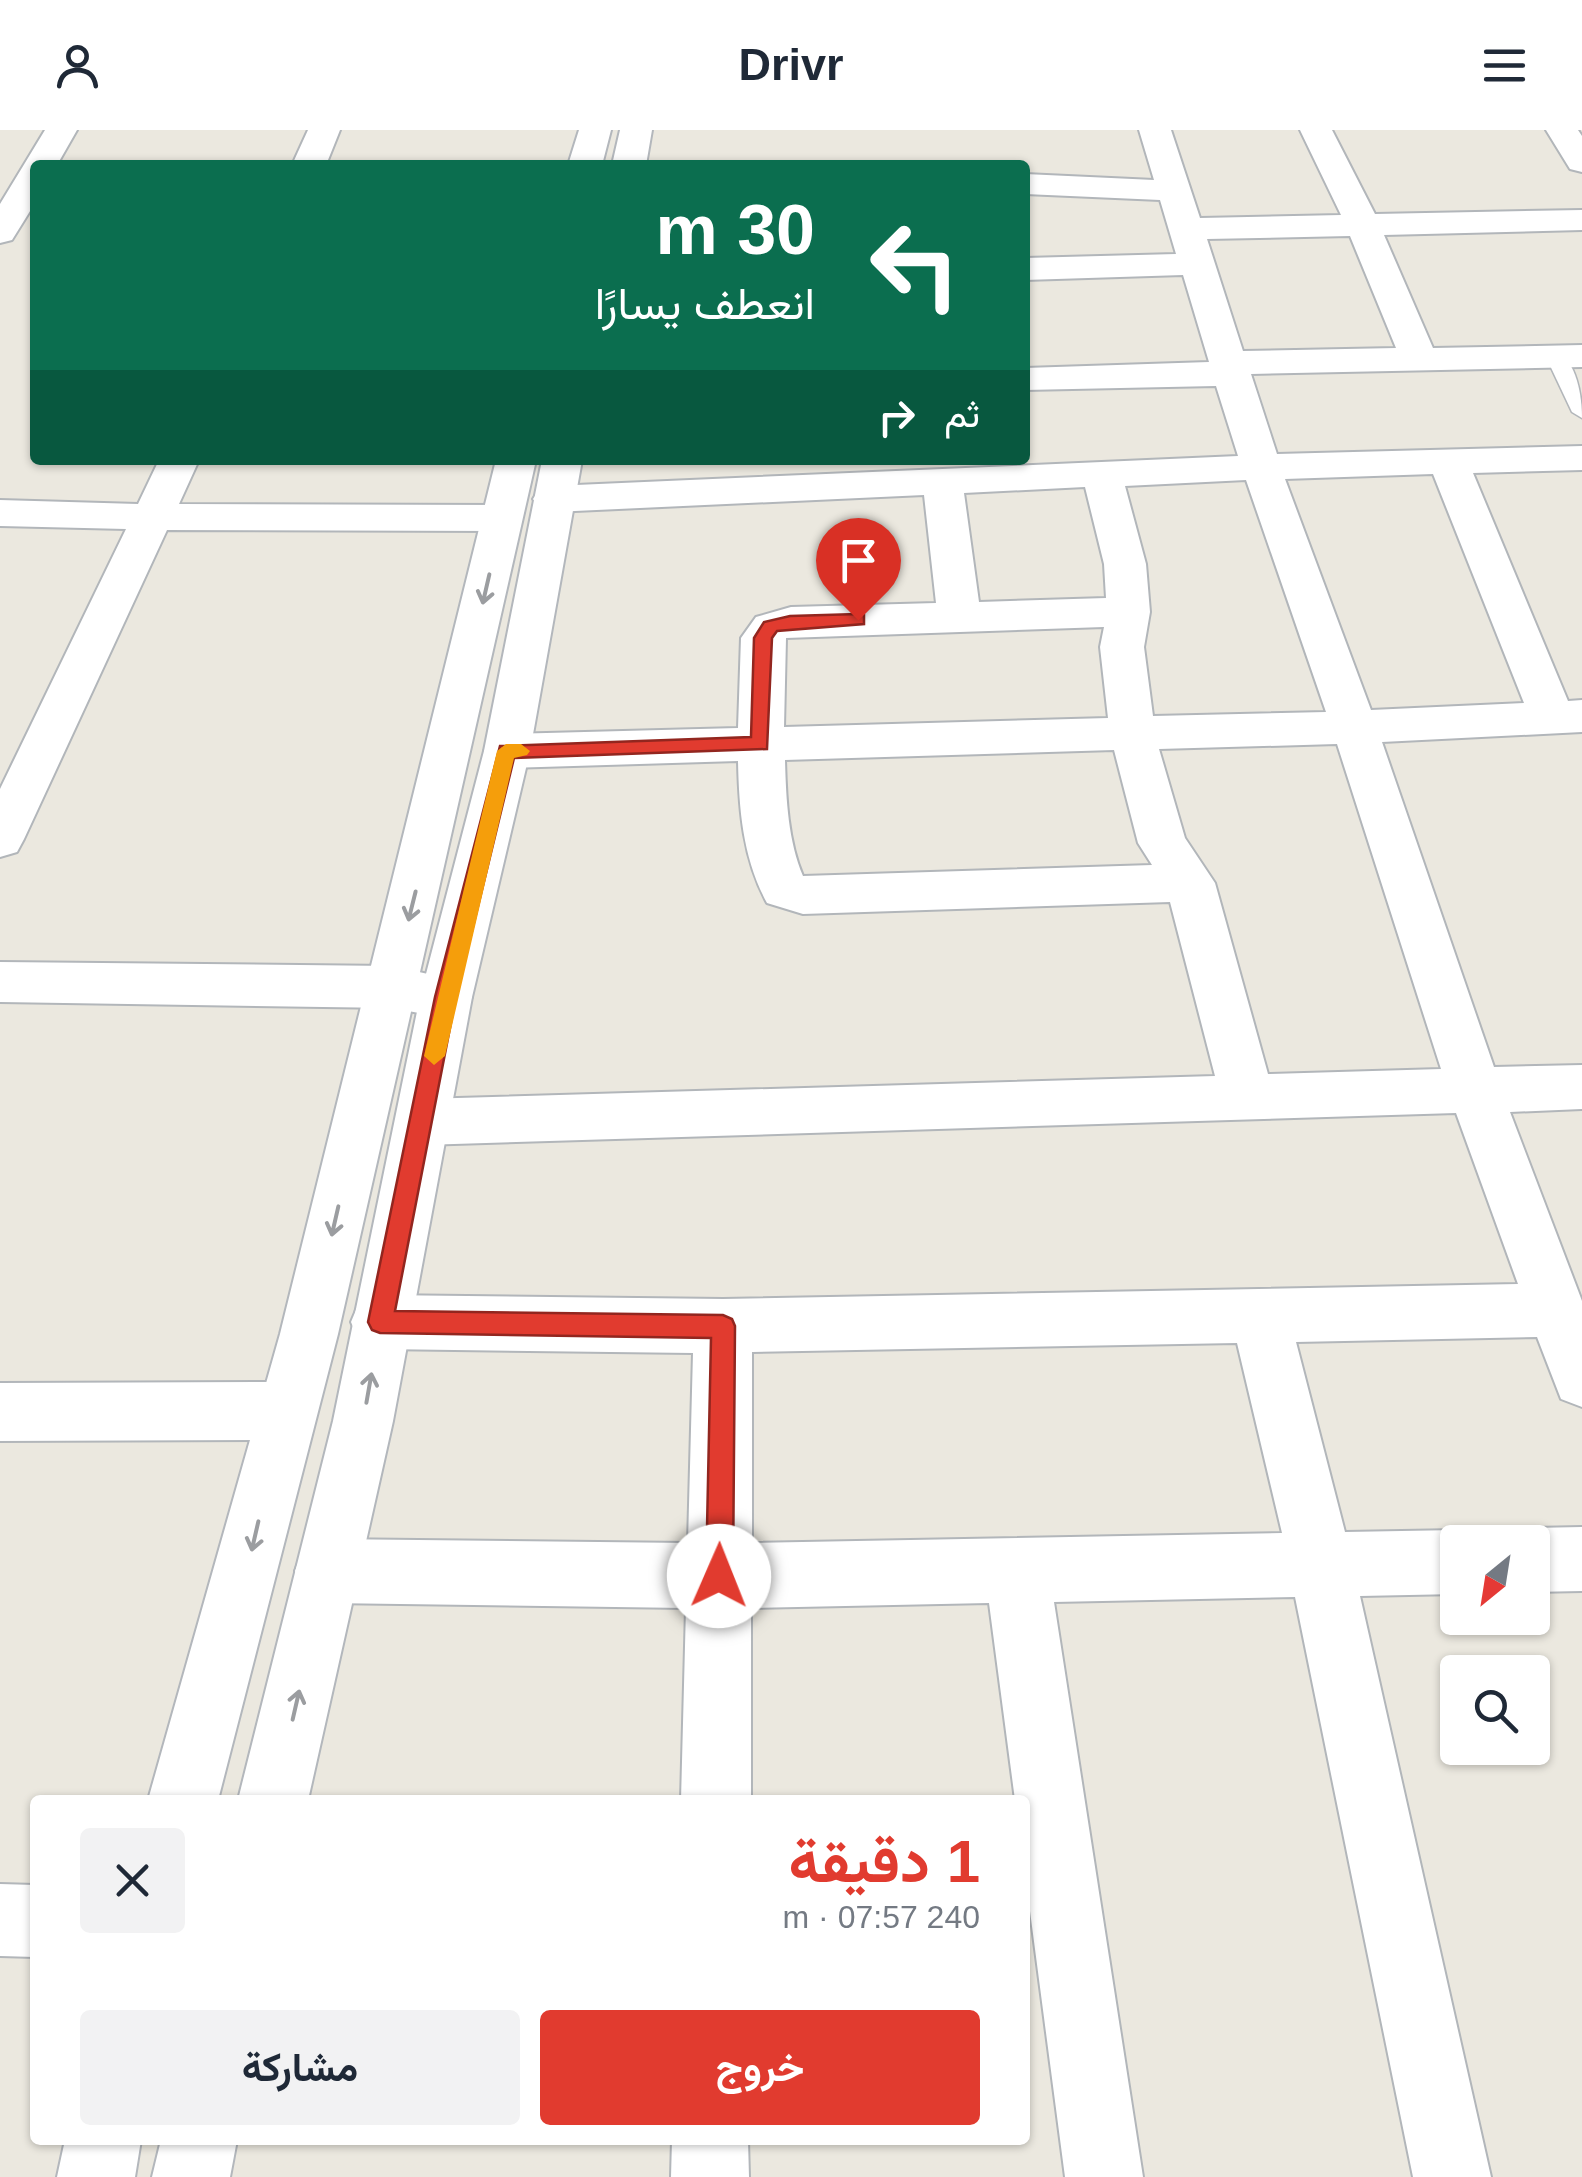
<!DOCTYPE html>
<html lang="ar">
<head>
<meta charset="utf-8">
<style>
  body { margin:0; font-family:Arial,Vazirmatn,sans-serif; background:#f2f2f3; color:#1f2937; direction:rtl; height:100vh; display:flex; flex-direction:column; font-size:38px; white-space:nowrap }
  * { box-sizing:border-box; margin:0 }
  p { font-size:32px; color:#747a83 }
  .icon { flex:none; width:55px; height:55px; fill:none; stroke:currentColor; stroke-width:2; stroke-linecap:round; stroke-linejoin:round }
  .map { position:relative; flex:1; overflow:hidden; direction:ltr }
  .sheet { position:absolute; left:30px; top:1665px; width:1000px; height:350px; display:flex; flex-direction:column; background:#fff; border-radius:10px; box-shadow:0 2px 8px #0004; direction:rtl }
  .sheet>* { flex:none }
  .banner { position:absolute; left:30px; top:30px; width:1000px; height:305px; border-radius:10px; box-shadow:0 2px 8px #0004; direction:rtl; background:#0b6e4f; color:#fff; overflow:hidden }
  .needle { width:65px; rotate:210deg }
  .buttons { position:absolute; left:1440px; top:1395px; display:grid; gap:20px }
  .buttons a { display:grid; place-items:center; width:110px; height:110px; border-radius:10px; background:#fff; box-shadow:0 2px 8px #0004; font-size:50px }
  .pin { position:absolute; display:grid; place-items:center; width:85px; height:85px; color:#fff; margin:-102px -42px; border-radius:50% 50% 50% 0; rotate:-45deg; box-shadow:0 0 10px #0007 }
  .pin .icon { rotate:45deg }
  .me { position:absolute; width:110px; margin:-55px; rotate:1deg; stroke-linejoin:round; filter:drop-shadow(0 0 8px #0008) }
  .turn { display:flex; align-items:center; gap:35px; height:210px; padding:0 50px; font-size:45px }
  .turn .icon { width:130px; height:130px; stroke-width:2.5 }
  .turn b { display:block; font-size:70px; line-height:85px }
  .then { display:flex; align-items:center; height:95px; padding:0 50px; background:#0003; gap:20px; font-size:38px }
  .round { display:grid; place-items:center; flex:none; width:105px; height:105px; border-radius:10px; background:#f2f2f3 }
  .overview { display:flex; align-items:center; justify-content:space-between; height:170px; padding:0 50px }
  h1 { font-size:60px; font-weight:700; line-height:75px; color:#e13b2f }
  .cta { display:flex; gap:20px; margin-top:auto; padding:20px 50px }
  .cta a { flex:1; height:115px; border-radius:10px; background:#e13b2f; color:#fff; font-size:40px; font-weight:700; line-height:115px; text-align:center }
  .cta a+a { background:#f2f2f3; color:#1f2937 }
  header { display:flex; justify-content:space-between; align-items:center; height:130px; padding:0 50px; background:#fff; font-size:45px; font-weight:700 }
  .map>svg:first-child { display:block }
</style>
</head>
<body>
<header><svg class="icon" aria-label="menu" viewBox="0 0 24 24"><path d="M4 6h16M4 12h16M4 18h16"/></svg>Drivr<svg class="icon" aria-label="person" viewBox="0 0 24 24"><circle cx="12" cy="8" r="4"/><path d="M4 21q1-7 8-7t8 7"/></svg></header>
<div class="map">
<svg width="1582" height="2047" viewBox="0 0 1582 2047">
  <rect width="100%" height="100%" fill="#ebe8df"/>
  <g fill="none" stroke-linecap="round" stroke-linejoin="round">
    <defs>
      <path id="lane" d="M 1555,221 C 1577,230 1582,267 1582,288 L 1572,282 L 1546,227 Z"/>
      <path id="street" d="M 45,0 L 77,0 L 57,35 L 35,35 L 35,73 L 12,110 L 0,113 L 0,74 Z
        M 308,0 L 340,0 L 326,35 L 292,35 Z
        M 1139,0 L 1171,0 L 1200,88 L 1341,85 L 1300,0 L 1332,0 L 1375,84 L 1582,80 L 1582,100 L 1384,105 L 1433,218 L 1582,215 L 1582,237 L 1251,244 L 1277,324 L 1582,316 L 1582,340 L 1473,343 L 1568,571 L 1582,570 L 1582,602 L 1382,612 L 1494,937 L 1582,935 L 1582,979 L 1510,982 L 1582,1171 L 1582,1277 L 1561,1269 L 1537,1207 L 1296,1212 L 1345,1402 L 1458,1400 L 1482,1412 L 1458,1412 L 1458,1464 L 1360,1466 L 1491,2047 L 1413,2047 L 1295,1467 L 1054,1472 L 1143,2047 L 1065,2047 L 1025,1743 L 1025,1670 L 1015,1670 L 989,1473 L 751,1478 L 751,1670 L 681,1670 L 686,1478 L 327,1473 L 304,1464 L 295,1441 L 304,1418 L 327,1409 L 688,1413 L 693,1223 L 380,1219 L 359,1211 L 351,1192 L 359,1173 L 380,1165 L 723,1169 L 1518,1154 L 1456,983 L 422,1015 L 403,1008 L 395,992 L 403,976 L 422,969 L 1215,946 L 1170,772 L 803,784 L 767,773 C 743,729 739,680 738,631 L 507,638 L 491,633 L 484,621 L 491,609 L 507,604 L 738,598 L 741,508 L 756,487 L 791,477 L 936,473 L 924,365 L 553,382 L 539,378 L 533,369 L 539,360 L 553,356 L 1238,326 L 1216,256 L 1025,260 L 1025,238 L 1209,232 L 1183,145 L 1025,150 L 1025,128 L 1176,124 L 1160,70 L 1025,64 L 1025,44 L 1154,50 ZM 1350,106 L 1396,218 L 1243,221 L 1207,109 ZM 1433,344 L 1524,573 L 1371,580 L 1285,349 ZM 1246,350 L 1326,582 L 1153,586 L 1144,517 L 1150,482 L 1146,434 L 1125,356 ZM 1085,357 L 1104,434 L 1106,468 L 979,472 L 964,363 ZM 1104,497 L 1100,517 L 1108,588 L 784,597 L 786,508 ZM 1337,614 L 1441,939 L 1268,944 L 1215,753 L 1185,708 L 1159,619 ZM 1114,620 L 1138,713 L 1152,735 L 803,746 C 788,711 786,668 785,630 ZM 1237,1213 L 1282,1403 L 752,1413 L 752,1222 Z
        M 1546,0 L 1578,0 L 1582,6 L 1582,42 L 1570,39 Z
        M 159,330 L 199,330 L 179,374 L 502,375 L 516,379 L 522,388 L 516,397 L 502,401 L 167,400 L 24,709 L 17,722 L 0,727 L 0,659 L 126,399 L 0,396 L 0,370 L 138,374 Z
        M 0,832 L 392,836 L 464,852 L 472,867 L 464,882 L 446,888 L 392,878 L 0,872 Z
        M 285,1252 L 306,1261 L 315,1281 L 306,1301 L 285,1310 L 0,1311 L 0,1253 Z
        M 1582,1397 L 1582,1461 L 1532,1462 L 1532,1412 L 1507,1412 L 1509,1407 L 1532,1398 Z
        M 0,1754 L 35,1755 L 35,1827 L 0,1826 Z
        M 672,2010 L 748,2010 L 749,2047 L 671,2047 Z"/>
      <path id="secondary" d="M 579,0 L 611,0 L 602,35 L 568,35 Z
        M 620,0 L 652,0 L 646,35 L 612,35 Z
        M 496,330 L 536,330 L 338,1204 L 218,1670 L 148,1670 L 280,1204 Z
        M 542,330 L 582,330 L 530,621 L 472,867 L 393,1291 L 308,1670 L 238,1670 L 333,1291 L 420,867 L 484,621 Z
        M 65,2010 L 141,2010 L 135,2047 L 57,2047 Z
        M 161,2010 L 237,2010 L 230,2047 L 152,2047 Z"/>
    </defs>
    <use href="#lane" stroke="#b2b6ba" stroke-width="3"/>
    <use href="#street" stroke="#b2b6ba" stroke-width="4"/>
    <use href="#secondary" stroke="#b3b7bc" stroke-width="4"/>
    <use href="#lane" fill="#fff" fill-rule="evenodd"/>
    <use href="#street" fill="#fff" fill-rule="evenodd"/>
    <use href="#secondary" fill="#fff" fill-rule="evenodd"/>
  </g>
  <defs><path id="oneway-shaft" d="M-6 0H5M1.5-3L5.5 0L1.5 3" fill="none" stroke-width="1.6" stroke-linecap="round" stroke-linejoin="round" transform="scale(2.5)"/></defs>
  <g stroke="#9b9da0">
    <use href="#oneway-shaft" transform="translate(486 459) rotate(103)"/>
    <use href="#oneway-shaft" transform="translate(412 776) rotate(104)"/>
    <use href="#oneway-shaft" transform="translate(335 1091) rotate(103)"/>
    <use href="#oneway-shaft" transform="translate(369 1258) rotate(-80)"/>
    <use href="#oneway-shaft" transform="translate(255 1406) rotate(103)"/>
    <use href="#oneway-shaft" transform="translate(296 1575) rotate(-77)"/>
  </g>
  <path fill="#e13b2f" stroke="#92261f" stroke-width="2.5" d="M 858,484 L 864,485 L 864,494 L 777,501 L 772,508 L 767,619 L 514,628 L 456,867 L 395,1181 L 723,1185 L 732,1189 L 735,1196 L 733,1446 L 729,1455 L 719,1459 L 710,1455 L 706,1446 L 711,1208 L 380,1203 L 372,1200 L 368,1192 L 435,867 L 500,616 L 751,607 L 754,508 L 764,492 L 790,486 Z"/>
  <path fill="#f59e0b" d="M 506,614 L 521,614 L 530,621 L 527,625 L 514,628 L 445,926 L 434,935 L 424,926 L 497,621 Z"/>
</svg>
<div class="buttons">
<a><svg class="needle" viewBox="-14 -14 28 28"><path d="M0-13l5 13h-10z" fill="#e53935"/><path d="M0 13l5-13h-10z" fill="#747a83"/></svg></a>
<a><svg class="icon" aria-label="search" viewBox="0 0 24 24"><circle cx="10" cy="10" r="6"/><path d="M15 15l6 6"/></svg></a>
</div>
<div class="pin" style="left:858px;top:490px;background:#d93025"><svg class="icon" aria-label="arrive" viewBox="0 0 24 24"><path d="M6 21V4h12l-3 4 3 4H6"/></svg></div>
<svg class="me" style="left:719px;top:1446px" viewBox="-20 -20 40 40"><circle r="19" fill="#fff"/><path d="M0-13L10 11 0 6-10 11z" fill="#e13b2f"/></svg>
<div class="banner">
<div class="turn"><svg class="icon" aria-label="left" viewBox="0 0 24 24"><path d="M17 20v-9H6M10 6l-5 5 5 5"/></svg><div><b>30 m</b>انعطف يسارًا</div></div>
<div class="then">ثم<svg class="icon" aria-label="right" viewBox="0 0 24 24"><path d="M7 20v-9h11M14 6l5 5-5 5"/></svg></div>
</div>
<section class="sheet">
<div class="overview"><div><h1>1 دقيقة</h1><p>240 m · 07:57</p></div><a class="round"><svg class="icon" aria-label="close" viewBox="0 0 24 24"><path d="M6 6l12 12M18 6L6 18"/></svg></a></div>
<div class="cta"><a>خروج</a><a>مشاركة</a></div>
</section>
</div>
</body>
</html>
